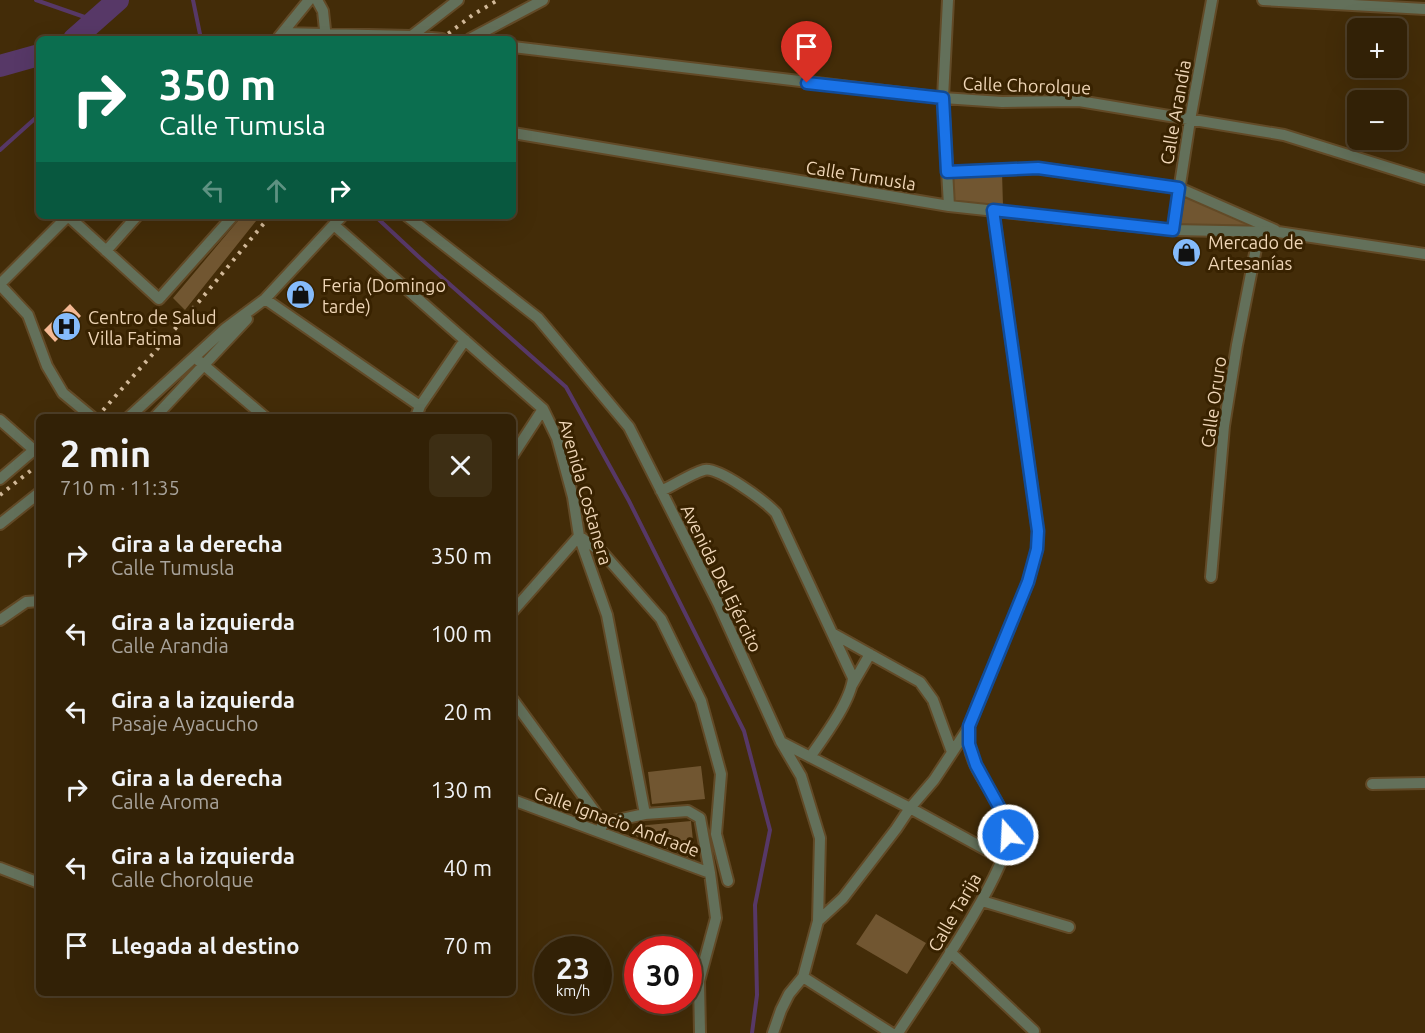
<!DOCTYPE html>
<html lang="es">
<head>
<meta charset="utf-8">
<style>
  body { margin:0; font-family:Ubuntu,sans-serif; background:#3d2e14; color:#f1f3f6; height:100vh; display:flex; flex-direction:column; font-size:22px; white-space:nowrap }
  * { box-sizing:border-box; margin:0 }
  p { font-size:20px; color:#a8a39b }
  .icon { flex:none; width:33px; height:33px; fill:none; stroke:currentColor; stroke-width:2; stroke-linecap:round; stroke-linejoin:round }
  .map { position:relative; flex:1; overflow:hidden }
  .sheet { position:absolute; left:36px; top:414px; width:480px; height:582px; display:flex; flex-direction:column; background:#322106; border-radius:9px; box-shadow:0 6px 24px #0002,0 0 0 2px #4d3e28 }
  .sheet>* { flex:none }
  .banner { position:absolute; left:36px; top:36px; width:480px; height:183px; border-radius:9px; box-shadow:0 6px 24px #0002,0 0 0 2px #4d3e28; background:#0b6e4f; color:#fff; overflow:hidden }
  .tools { position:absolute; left:1347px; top:18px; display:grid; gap:12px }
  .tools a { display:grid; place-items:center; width:60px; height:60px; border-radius:9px; background:#322106; box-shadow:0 6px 24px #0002,0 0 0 2px #4d3e28; font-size:30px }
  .speed { position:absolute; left:534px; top:936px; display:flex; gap:12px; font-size:30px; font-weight:700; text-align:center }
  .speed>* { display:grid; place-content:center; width:78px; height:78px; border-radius:50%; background:#322106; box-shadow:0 6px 24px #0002,0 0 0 2px #4d3e28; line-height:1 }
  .speed small { font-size:15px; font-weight:400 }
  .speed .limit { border:9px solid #d22; background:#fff; color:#111 }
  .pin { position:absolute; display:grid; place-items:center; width:51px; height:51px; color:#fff; margin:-62px -26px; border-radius:50% 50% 50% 0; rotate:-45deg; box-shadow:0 0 6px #0007 }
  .pin .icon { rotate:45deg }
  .me { position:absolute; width:66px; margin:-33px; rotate:341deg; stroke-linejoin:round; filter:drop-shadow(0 0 4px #0008) }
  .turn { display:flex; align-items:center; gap:21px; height:126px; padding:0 24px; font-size:27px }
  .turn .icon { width:78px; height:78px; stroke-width:2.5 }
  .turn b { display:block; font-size:42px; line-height:51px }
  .lanes { display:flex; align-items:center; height:57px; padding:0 24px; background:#0003; justify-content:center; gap:30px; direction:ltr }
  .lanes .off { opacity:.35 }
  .round { display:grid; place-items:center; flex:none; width:63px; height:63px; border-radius:9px; background:#3d2e14 }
  .headline { display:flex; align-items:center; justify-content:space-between; height:102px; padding:0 24px }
  h1 { font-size:36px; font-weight:700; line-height:45px }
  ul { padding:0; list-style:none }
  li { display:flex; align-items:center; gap:18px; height:78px; padding:0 24px }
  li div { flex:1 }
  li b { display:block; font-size:22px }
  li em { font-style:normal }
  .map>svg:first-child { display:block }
</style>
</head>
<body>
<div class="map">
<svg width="1425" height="1033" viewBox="0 0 1425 1033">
  <rect width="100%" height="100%" fill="#432c08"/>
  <path fill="#715631" d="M 1002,172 L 1003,206 L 953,203 L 950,176 Z
    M 1182,193 L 1266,230 L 1177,228 Z
    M 242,216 L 260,216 L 185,310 L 173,298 Z
    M 701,766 L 705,799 L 652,804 L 648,772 Z
    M 691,821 L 695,860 L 631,834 L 637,826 Z
    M 876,914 L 926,943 L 907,974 L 856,944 Z"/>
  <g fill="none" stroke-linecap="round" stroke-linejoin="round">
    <path stroke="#573867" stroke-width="4" d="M 36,0 L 96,21
      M 193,0 L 201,39
      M 0,150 L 39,115
      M 375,216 L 420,258 L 566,387 L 629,501 L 744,731 L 770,830 L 755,905 L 757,995 L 752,1033"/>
    <path stroke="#573867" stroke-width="22" d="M 74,39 L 118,0
      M 0,66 L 39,55"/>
  </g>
  <path fill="#f4b893" d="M 70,304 L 81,316 L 55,342 L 44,330 Z"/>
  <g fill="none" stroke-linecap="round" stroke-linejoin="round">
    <defs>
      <path id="street" d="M 317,0 L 323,11 L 326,39
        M 948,0 L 943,98 L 949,206
        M 1263,0 L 1425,9
        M 282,33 L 411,36 L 442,39
        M 279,37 L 309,0
        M 409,38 L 458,0
        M 470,39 L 543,0
        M 513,47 L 943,98 L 1002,102 L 1079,101 L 1284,135 L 1425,179
        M 513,133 L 949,206 L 1173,230 L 1278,232 L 1425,254
        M 947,172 L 1038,168 L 1179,188 L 1275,230
        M 68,216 L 159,299 L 233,216
        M 407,216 L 538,318 L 629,427 L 718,603 L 781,742 L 801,776 L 820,838 L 818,921 L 803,977 L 789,994 L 781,1010 L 773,1033
        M 334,225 L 543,409 L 557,438 L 573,497 L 579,536 L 607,615 L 645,814 L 603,823
        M 1173,230 L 1190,120 L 1212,0
        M 106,251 L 137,216
        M 0,284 L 68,216
        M 0,285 L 28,315 L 47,366 L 63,393 L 92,417
        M 265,299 L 420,406
        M 199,361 L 265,417
        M 129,417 L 226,328 L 265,299 L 342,216
        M 155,417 L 247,319
        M 416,417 L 420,406 L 465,340
        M 0,420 L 34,450 L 0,479
        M 513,455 L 543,409
        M 661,491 C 675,485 690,474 704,470 C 718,466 766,502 776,513 L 853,678 C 851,701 824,737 810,757
        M 0,524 L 39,493
        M 1211,577 L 1224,426 L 1237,345 L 1259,233
        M 513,611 L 579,536 L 603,553 L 661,619 L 701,701 L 721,774 L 716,834 L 728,881
        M 0,620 L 26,602 L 39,601
        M 832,633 L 920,682 L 933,700 L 952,752
        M 852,685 L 870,654
        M 513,700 L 603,823 L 601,829
        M 781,742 L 910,808 L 1003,859
        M 1372,784 L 1425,783
        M 513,800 L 710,873
        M 645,814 L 688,811 L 700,818 L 710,873 L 716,918 L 699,981 L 700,1033
        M 0,868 L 39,883
        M 982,901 L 1069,927
        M 818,921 L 843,898 L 896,829 L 910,808 L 934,780 L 969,727
        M 950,952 L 1034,1031
        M 803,977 L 891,1033
        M 898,1033 C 920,999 1012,867 1008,833 C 1004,800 974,777 969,745 C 968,739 969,732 969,726 L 1028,582 L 1037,549 L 1038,531 L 993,210"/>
    </defs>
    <use href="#street" stroke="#624a27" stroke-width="14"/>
    <use href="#street" stroke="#63705a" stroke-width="10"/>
    <path stroke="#d2b999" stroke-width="4" stroke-dasharray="3 6" stroke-linecap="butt" d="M 441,39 L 474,14 L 498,0
      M 97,417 L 197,304 L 270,216
      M 0,495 L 39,464"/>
  </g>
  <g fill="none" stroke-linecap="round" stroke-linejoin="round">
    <defs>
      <path id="route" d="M 807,83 L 943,98 L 947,172 L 1038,168 L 1179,188 L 1173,230 L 993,210 L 1038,531 L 1037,549 L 1028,582 L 969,726 L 969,744 L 976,765 L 1003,814 L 1008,835"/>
    </defs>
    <use href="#route" stroke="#114b97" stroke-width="15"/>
    <use href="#route" stroke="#1a73e8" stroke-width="10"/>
  </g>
  <defs>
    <symbol id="shop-disc" viewBox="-11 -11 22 22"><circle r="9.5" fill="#85bbfb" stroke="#382200"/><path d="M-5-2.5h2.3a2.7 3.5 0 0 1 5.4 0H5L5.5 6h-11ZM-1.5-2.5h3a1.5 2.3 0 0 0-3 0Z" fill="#111"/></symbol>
    <symbol id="hospital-disc" viewBox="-11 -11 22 22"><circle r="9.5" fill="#85bbfb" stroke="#382200"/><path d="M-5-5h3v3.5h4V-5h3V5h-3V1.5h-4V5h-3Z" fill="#111"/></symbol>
  </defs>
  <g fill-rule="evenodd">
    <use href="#shop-disc" x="1170" y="236" width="33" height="33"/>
    <use href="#shop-disc" x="284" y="278" width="33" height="33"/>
    <use href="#hospital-disc" x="50" y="310" width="33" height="33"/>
  </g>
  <g text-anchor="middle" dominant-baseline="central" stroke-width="6" stroke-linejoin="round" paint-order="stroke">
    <g font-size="18" fill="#eed5b6" stroke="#382200">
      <text transform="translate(1027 85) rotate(2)">Calle Chorolque</text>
      <text transform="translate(1175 112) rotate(-80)">Calle Arandia</text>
      <text transform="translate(861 175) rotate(9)">Calle Tumusla</text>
      <text transform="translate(1213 402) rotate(-82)">Calle Oruro</text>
      <text transform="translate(586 492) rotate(74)">Avenida Costanera</text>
      <text transform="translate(722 578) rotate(64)">Avenida Del Ejército</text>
      <text transform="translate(617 821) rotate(20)">Calle Ignacio Andrade</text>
      <text transform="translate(954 912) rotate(-60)">Calle Tarija</text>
    </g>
    <g font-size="18" fill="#eed5b6" stroke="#382200" text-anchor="start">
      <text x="1208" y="242">Mercado de<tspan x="1208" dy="21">Artesanías</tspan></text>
      <text x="322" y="285">Feria (Domingo<tspan x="322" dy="21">tarde)</tspan></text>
      <text x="88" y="317">Centro de Salud<tspan x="88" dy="21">Villa Fatima</tspan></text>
    </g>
  </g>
</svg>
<div class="tools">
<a>+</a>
<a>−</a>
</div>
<div class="speed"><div>23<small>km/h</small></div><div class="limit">30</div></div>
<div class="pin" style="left:807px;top:83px;background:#d93025"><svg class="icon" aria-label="arrive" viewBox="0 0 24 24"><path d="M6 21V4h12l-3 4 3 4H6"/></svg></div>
<svg class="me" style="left:1008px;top:835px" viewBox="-20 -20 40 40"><circle r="17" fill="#1a73e8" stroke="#fff" stroke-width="3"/><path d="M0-11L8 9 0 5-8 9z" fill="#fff"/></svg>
<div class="banner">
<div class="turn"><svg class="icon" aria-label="right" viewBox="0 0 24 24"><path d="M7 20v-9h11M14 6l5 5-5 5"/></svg><div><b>350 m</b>Calle Tumusla</div></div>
<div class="lanes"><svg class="icon off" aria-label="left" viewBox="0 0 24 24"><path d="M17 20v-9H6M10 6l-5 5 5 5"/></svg><svg class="icon off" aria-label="ahead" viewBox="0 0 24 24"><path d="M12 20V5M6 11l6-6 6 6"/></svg><svg class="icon" aria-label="right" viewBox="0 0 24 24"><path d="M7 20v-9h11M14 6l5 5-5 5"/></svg></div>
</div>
<section class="sheet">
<div class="headline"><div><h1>2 min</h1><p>710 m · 11:35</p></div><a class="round"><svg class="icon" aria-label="close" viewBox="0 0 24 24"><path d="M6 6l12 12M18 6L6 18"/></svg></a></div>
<ul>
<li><svg class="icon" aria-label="right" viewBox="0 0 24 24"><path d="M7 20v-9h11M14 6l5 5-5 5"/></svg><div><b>Gira a la derecha</b><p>Calle Tumusla</p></div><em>350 m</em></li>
<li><svg class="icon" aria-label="left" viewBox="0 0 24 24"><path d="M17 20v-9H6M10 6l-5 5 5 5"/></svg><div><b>Gira a la izquierda</b><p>Calle Arandia</p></div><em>100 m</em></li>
<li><svg class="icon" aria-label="left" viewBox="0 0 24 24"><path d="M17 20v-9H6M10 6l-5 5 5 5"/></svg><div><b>Gira a la izquierda</b><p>Pasaje Ayacucho</p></div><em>20 m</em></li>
<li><svg class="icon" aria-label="right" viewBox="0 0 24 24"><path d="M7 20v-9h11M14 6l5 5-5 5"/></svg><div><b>Gira a la derecha</b><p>Calle Aroma</p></div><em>130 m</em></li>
<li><svg class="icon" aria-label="left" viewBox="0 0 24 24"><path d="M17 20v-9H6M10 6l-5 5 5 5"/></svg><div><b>Gira a la izquierda</b><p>Calle Chorolque</p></div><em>40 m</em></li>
<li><svg class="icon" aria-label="arrive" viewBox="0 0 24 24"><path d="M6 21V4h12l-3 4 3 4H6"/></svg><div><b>Llegada al destino</b></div><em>70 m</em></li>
</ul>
</section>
</div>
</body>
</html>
